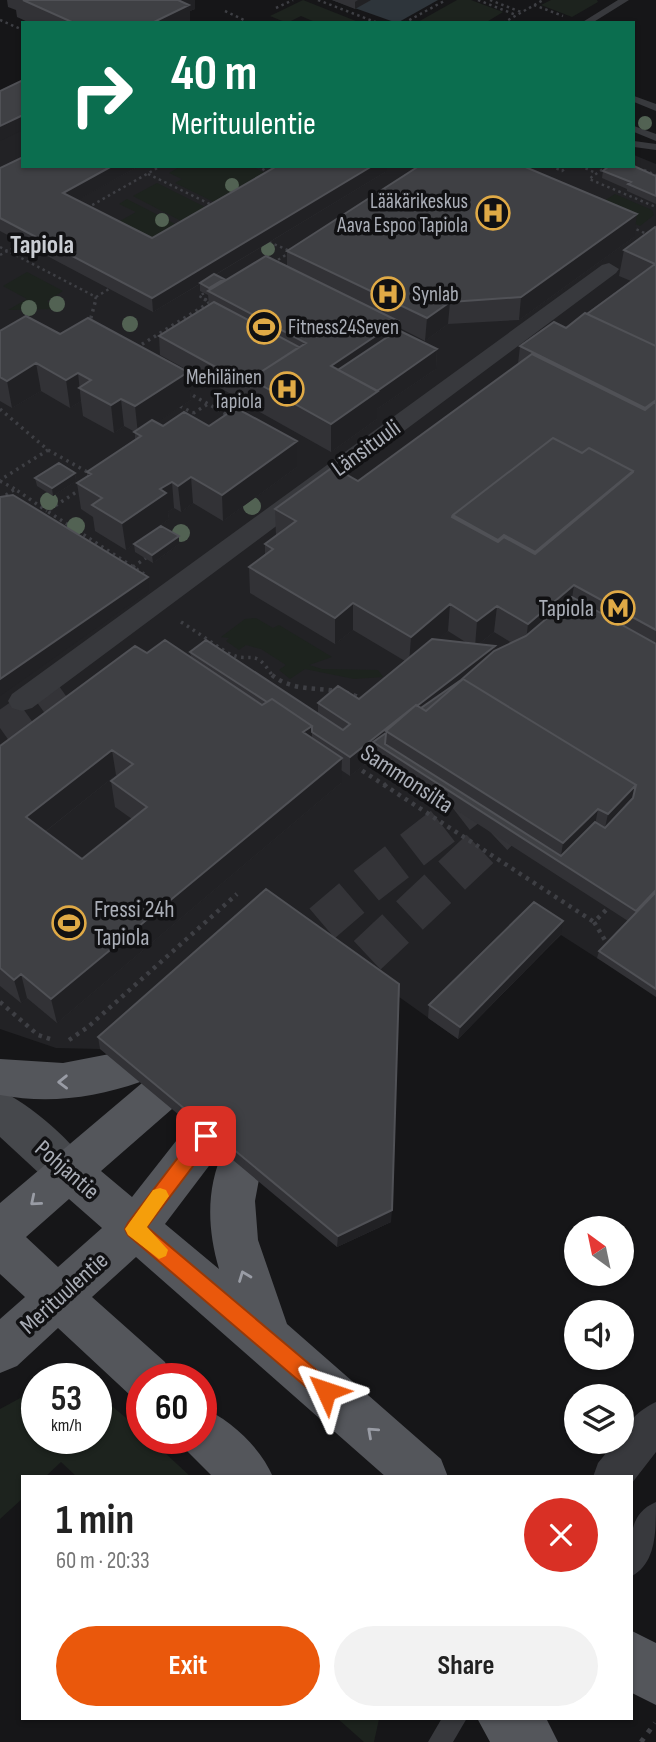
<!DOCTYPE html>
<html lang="en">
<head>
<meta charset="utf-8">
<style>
  body { margin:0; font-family:"Sofia Sans Condensed",sans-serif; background:#f2f2f2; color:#222; height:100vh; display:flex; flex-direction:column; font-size:26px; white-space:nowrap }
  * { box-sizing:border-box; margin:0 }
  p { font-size:23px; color:#767676 }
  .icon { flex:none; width:38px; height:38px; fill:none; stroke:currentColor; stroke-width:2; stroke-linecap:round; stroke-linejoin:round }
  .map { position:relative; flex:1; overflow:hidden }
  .sheet { position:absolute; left:21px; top:1475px; width:612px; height:245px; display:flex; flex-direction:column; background:#fff; border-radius:0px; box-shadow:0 2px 5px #0004 }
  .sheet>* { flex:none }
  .banner { position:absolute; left:21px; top:21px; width:614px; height:147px; border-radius:0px; box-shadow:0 2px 5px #0004; background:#0b6e4f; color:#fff; overflow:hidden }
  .needle { width:46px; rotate:327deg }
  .buttons { position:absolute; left:564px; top:1216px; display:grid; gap:14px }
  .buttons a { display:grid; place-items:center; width:70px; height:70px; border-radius:50%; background:#fff; box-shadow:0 2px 5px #0004; font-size:35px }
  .speed { position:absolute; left:21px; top:1363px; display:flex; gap:14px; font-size:35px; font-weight:700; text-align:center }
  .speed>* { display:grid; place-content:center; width:91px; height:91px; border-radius:50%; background:#fff; box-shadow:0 2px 5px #0004; line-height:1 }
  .speed small { font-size:18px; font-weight:400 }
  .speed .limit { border:10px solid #d22; background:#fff; color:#111 }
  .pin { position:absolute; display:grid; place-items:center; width:60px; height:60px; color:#fff; margin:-30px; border-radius:14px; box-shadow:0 4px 10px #0006 }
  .me { position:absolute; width:77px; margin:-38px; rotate:312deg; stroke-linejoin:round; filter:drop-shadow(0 0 5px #0008) }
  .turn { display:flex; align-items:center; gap:24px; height:147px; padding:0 35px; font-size:32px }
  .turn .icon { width:91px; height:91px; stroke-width:2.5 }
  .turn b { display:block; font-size:49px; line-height:60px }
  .round { display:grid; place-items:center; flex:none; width:74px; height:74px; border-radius:37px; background:#f2f2f2 }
  .headline { display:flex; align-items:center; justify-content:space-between; height:119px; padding:0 35px }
  h1 { font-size:42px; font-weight:700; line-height:52px }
  .button { display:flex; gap:14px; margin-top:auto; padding:14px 35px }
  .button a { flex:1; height:80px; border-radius:42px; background:#ea580c; color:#fff; font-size:28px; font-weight:700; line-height:80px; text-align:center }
  .button a+a { background:#f2f2f2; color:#222 }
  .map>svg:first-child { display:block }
</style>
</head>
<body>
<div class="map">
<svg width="656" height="1742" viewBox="0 0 656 1742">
  <rect width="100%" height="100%" fill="#161618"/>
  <path fill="#222225" d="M 23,92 L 23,166 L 634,166 L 634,155 L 656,164 L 656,940 L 632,925 L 600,960 L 561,935 L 458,1039 L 266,902 L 100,1049 L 56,1048 L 0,1029 L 0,104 Z"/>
  <path fill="#1d231e" d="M 303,0 L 361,23 L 317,23 L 301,16 L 287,23 L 270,16 Z
    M 457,0 L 471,0 L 503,12 L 485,23 L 416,23 Z
    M 551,0 L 597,0 L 598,2 L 572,17 L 541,5 Z
    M 181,166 L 251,166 L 269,175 L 218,204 L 175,183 L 182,179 L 169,173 Z
    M 157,183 L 209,209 L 185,223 L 133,196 Z
    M 615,194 L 652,210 L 654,215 L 640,226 L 596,206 Z
    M 127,199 L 179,226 L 155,240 L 120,221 L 136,212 L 119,204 Z
    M 27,272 L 63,291 L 47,301 L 55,309 L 8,310 L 27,299 L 3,286 Z
    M 256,618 L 273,628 L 279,625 L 332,657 L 309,665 L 322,669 L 378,670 L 383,677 L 354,679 L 305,669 L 290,679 L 279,670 L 286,665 L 261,649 L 246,645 L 239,650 L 226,641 L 229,638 L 221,637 L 245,619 Z
    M 37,1389 L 37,1438 L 96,1438 L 96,1393 L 142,1431 L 142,1438 L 150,1439 L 191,1477 L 77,1477 L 61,1462 L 45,1477 L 23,1477 L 23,1498 L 0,1519 L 0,1409 Z
    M 338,1719 L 379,1719 L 374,1742 L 364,1742 Z"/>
  <path fill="#2e353b" d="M 332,0 L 438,0 L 397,23 Z"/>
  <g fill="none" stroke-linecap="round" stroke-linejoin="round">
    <path stroke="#343438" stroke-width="30" stroke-dasharray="30 15" stroke-linecap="butt" d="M 0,728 L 59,686"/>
    <path stroke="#343438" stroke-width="39" stroke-dasharray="39 19" stroke-linecap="butt" d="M 278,961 L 367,885 L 501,781
      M 325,995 L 533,799"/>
    <path stroke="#3e3f44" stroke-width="2.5" stroke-dasharray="2.5 3.5" stroke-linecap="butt" d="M 318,0 L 378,23
      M 478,0 L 516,15
      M 490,0 L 521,12
      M 534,5 L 563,16
      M 276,8 L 293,0
      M 225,11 L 244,20
      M 0,20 L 23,30
      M 404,23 L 446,0
      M 503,23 L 543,0
      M 257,166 L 272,174
      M 551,166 L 562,171 L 568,166
      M 580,166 L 596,173
      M 607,166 L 589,179 L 656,207
      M 644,170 L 656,175
      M 148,174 L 216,207
      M 87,208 L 161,166
      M 631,227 L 656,238
      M 269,242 L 290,251
      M 0,247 L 96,297 L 95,300
      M 0,255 L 23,243
      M 273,263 L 292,251
      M 96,297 L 109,289
      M 207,300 L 199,296 L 208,291"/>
    <path stroke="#3e3f44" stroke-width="3.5" stroke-dasharray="2.5 4.5" stroke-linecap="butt" d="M 204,299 L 210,302
      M 89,325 L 96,299
      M 136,348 L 212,301
      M 187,392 L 231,417
      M 180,406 L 193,413
      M 0,409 L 48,450 L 0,480
      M 187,417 L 208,404
      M 48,450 L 91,474
      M 0,481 L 15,489
      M 81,489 L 47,511 L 144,574
      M 0,499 L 15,489 L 47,511
      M 133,567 L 150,555
      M 181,622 C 197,632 212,643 228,653 C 251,665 254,645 273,677"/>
    <path stroke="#3e3f44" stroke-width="4.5" stroke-dasharray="3.5 5" stroke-linecap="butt" d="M 272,675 C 299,697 334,682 364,700
      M 355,766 L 594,922
      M 384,786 L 398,774
      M 609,947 L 594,922 L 610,906
      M 0,1002 L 38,1035 L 53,1040
      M 69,1040 L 88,1027 L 237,894"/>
    <path stroke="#3e3f44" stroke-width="5" stroke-dasharray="4.5 7" stroke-linecap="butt" d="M 641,1742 L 655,1723"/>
    <path fill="#38393d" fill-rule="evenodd" d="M 618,0 L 629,0 L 592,23 L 581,23 Z
      M 634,96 L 656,104 L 656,111 L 634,102 Z
      M 634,126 L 656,134 L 656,141 L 634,132 Z
      M 634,141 L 656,144 L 656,150 L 634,147 Z
      M 442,1718 L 467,1718 L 453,1742 L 428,1742 Z"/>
    <path fill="#38393d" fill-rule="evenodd" d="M 609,263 L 619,269 L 616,273 L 32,708 L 22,711 L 12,708 L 8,701 L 12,694 L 602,265 Z
      M 656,1402 L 656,1452 L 632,1483 L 632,1477 L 593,1477 L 598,1463 L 615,1442 L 621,1442 C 621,1425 642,1408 656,1402 Z
      M 656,1502 C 656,1532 656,1563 632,1576 C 631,1546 625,1515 656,1502 Z"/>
    <path fill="#46484c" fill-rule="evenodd" d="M 0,1091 C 27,1101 79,1146 91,1172 L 85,1186 L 69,1192 L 53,1186 L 0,1137 Z"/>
    <path fill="#54565b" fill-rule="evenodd" d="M 125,1051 L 140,1056 L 146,1069 L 140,1082 C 94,1098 48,1104 0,1095 L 0,1059 L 63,1063 Z
      M 157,1077 L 172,1083 L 178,1096 L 172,1109 L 101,1171 L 132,1197 L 191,1122 L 206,1117 L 221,1122 L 228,1136 L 221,1150 L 165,1224 L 219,1269 C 207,1228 206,1188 224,1149 L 240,1143 L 256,1149 L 262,1163 L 255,1201 L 258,1240 L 287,1324 L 441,1459 L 448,1477 L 386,1477 L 136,1257 L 92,1297 L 165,1362 L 172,1379 L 142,1379 L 142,1400 L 131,1396 L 58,1328 L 17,1366 L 0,1373 L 0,1319 L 25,1297 L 0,1274 L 0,1203 L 142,1083 ZM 69,1199 L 102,1228 L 58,1267 L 26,1237 Z
      M 201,1407 C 230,1419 261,1448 273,1477 L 213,1477 L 184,1448 L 180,1438 L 201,1438 Z
      M 632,1631 L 656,1643 L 656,1705 L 632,1693 Z
      M 477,1718 L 546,1718 L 558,1742 L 490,1742 Z"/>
  </g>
  <g fill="#526253">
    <circle cx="645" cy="123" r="7"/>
    <circle cx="232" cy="185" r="7"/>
    <circle cx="162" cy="220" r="7"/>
    <circle cx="268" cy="249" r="7"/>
    <circle cx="57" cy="304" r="8"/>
    <circle cx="29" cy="308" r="8"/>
    <circle cx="130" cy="324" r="8"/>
    <circle cx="49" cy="501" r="9"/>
    <circle cx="252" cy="506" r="9"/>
    <circle cx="76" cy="526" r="9"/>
    <circle cx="181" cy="533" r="9"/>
  </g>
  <path fill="#323236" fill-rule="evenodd" d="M 7,0 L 195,0 L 195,9 L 190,11 L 190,23 L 30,23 L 17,17 L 16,10 L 8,7 Z
    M 332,0 L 371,0 L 355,9 Z
    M 23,166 L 139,166 L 77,200 L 152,238 L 387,171 L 215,275 L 224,281 L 287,266 L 287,251 L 634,237 L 519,320 L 448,324 L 425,341 L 398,327 L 398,330 L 437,349 L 436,369 L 377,409 L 377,419 L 331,452 L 251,407 L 251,405 L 160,355 L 159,336 L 209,305 L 208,295 L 200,291 L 200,284 L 153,312 L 0,231 L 0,168 Z
    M 603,171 L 656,176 L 656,204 L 627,191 L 627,189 L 602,178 Z
    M 656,228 L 656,997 L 597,958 L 599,951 L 628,921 L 374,757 L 350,776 L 341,770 L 341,783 L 57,1023 L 27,998 L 21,1003 L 0,986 L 0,746 L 147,653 L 191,658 L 190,652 L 318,713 L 318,703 L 359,699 L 405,661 L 353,630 L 335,644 L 250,593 L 249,567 L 265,554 L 265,544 L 276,536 L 275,509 L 358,481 L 518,364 L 520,346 L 566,328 L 631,281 L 619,276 L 624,250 ZM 448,631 L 467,643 L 438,639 ZM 494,632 L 512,643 L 494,651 L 495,646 L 479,644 ZM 116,775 L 118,776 L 111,781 L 115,807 L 132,819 L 82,859 L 45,832 Z
    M 0,331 L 60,334 L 188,372 L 191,400 L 156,422 L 163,426 L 209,426 L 297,441 L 297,467 L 223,521 L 193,503 L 181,512 L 174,508 L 168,512 L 169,519 L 126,550 L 95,531 L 93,517 L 81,509 L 77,483 L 87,476 L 87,472 L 135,439 L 135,432 L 124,426 L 114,433 L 83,416 L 81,401 L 70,408 L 41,391 L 12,408 L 0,401 Z
    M 75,473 L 76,481 L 53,496 L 37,486 L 35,478 Z
    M 134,544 L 179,544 L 153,563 L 135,552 Z
    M 561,934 L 458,1039 L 428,1018 L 429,1005 Z
    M 98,1037 L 391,1222 L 337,1247 L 100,1049 Z"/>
  <path fill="#212124" d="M 173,0 L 195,0 L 195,9 L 190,11 L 190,23 L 152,23 Z
    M 358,0 L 371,0 L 355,9 L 355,2 Z
    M 23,115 L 23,130 L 0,141 L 0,126 Z
    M 112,166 L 139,166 L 65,207 L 63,193 Z
    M 372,166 L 387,166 L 387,171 L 153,312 L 152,298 Z
    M 637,214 L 634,237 L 519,320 L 521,297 Z
    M 450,302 L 448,324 L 425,341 L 427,318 Z
    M 398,321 L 397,349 L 347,383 L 331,366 Z
    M 437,349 L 436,369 L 377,409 L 377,419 L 331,452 L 331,424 Z
    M 36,363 L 41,391 L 12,408 L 7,381 Z
    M 188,372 L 191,400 L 138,434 L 135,406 Z
    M 78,373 L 81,401 L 70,408 L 66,380 Z
    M 121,399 L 124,426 L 114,433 L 111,405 Z
    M 297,441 L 297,467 L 223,521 L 222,495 Z
    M 633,471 L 628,499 L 531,580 L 535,552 Z
    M 75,473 L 76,481 L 53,496 L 52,488 Z
    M 191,477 L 193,503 L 181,512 L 178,486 Z
    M 172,482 L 174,508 L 168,512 L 169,519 L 126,550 L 122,523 L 160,489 Z
    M 179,536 L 179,544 L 153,563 L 152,555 Z
    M 148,577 L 149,591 L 0,696 L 0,679 Z
    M 574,585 L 570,612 L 525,650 L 528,624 Z
    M 353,603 L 353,630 L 335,644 L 335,618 Z
    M 450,604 L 448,631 L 409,664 L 411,637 Z
    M 497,606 L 494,632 L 475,647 L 477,621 Z
    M 495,646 L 493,665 L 386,731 L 385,749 L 373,742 L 372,756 L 374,757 L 350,776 L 350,757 Z
    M 312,726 L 312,751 L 303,732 Z
    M 112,750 L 116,775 L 32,842 L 26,817 Z
    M 342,758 L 341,783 L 57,1023 L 51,999 Z
    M 636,785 L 630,812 L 602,841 L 608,814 Z
    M 598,809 L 593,836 L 560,862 L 563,843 Z
    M 563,921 L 561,934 L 458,1039 L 460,1027 Z
    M 21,974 L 27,998 L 21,1003 L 14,980 Z
    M 392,1210 L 391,1222 L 337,1247 L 338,1236 Z"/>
  <path fill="#3f4044" stroke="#505156" stroke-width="2" fill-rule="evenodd" d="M 23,0 L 178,0 L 189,5 L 152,23 L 74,23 Z
    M 23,80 L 23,115 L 0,126 L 0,91 Z
    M 23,157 L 23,166 L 112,166 L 63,193 L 152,238 L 277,166 L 372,166 L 152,298 L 0,218 L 0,168 Z
    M 419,166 L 523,166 L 637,214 L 521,297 L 450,302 L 427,318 L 287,251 Z
    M 609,166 L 634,166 L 656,176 L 656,196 L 628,184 L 631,182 L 603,171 Z
    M 655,227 L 656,228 L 656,346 L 587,314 L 655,264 L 624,250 Z
    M 266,256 L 398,321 L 331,366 L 378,391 L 331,424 L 250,379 L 306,343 L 208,291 Z
    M 214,274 L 224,279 L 209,288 L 200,283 Z
    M 214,302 L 299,347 L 250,379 L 250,386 L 159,336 Z
    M 585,313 L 656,346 L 656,400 L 645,408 L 520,346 L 554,322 L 566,328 Z
    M 26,316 L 60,334 L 88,318 L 188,372 L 135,406 L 121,399 L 111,405 L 79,388 L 91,380 L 78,373 L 66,380 L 36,363 L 7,381 L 0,377 L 0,331 Z
    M 398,330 L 437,349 L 377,391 L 338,370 Z
    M 532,354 L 645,410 L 656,401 L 656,630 L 574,585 L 528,624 L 497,606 L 477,621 L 450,604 L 411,637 L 353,603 L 335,618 L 249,567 L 273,549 L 265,544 L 296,521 L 275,509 L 333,467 L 358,481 ZM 553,438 L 582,453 L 589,448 L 633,471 L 633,472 L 535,554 L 504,537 L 498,542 L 452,517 L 453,515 Z
    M 236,408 L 297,441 L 222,495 L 191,477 L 178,486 L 172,482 L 160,489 L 166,493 L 122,523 L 92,505 L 102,498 L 77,483 L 91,474 L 87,472 L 141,436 L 134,432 L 152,420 L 163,426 L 184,412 L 209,426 Z
    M 553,438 L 582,453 L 589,448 L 633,471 L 535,552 L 504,535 L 498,540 L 453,515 Z
    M 59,463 L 75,473 L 52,488 L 35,478 Z
    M 13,495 L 148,577 L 0,679 L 0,497 Z
    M 161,526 L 179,536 L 152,555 L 134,544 Z
    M 572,597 L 656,644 L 656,890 L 636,911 L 373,742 L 386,733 L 385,744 L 561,856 L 595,822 L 605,828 L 633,798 L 636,785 L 463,679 L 426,711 L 421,708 L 461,680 L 494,651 L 526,636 Z
    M 432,639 L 495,646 L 417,706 L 416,705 L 350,757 L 312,732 L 312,726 L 272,699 L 267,702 L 190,652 L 206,640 L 343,730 L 350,724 L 318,703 L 338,686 L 359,699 Z
    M 165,640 L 262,705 L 272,699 L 312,726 L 303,732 L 342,758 L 51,999 L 21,974 L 14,980 L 0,968 L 0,746 L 135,646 L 147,653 ZM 112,750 L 133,764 L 111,781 L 147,807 L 82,859 L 26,817 Z
    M 463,679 L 636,785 L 608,814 L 598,809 L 563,843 L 386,731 L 416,705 L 426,711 Z
    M 266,889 L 399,984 L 392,1210 L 338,1236 L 98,1037 Z
    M 656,892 L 656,989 L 599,951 Z
    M 534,902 L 563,921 L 460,1027 L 429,1005 Z"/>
  <defs><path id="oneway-chevron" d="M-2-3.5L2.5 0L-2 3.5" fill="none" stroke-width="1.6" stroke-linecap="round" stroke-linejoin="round" transform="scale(1.75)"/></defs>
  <g stroke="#999ca5">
    <use href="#oneway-chevron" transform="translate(63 1082) rotate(179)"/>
    <use href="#oneway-chevron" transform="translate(35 1201) rotate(140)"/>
    <use href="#oneway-chevron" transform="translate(244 1276) rotate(-111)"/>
    <use href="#oneway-chevron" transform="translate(372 1432) rotate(-138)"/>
  </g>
  <path fill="#ea580c" stroke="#983908" stroke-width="2" d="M 206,1128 L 212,1130 L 215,1136 L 212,1141 L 147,1227 L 333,1384 L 336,1391 L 333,1398 L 326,1401 L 319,1398 L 128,1235 L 125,1229 L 128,1223 L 199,1130 Z"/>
  <path fill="#f59e0b" d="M 160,1188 L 166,1190 L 169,1196 L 147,1227 L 168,1250 L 166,1256 L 159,1259 L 128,1235 L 125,1229 L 153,1190 Z"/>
  <defs>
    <symbol id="hospital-ring" viewBox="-11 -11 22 22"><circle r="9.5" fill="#111113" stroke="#e0aa46" stroke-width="1.5"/><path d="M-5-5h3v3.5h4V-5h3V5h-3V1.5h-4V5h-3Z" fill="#e0aa46"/></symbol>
    <symbol id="stadium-ring" viewBox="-11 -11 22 22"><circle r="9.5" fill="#111113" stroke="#e0aa46" stroke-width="1.5"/><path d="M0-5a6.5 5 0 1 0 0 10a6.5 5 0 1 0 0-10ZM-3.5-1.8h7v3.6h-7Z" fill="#e0aa46"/></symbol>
    <symbol id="metro-ring" viewBox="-11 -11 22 22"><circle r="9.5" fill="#111113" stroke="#e0aa46" stroke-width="1.5"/><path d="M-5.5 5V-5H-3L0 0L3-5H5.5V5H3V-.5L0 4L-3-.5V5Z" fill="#e0aa46"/></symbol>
  </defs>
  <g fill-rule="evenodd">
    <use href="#hospital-ring" x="474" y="194" width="38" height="38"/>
    <use href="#hospital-ring" x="369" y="275" width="38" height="38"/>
    <use href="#stadium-ring" x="245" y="308" width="38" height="38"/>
    <use href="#hospital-ring" x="268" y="370" width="38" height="38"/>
    <use href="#metro-ring" x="599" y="589" width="38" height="38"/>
    <use href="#stadium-ring" x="50" y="904" width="38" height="38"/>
  </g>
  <g text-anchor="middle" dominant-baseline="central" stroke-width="7" stroke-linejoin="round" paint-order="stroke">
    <g font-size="21" fill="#aaaeb7" stroke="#111113" text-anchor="end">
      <text x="468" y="201">Lääkärikeskus<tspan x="468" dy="24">Aava Espoo Tapiola</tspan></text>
      <text x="412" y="294" text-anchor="start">Synlab</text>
      <text x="288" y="327" text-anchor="start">Fitness24Seven</text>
      <text x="262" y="377">Mehiläinen<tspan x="262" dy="24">Tapiola</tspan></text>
    </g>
    <g font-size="24" fill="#aaaeb7" stroke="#111113">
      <text transform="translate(366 448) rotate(-36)">Länsituuli</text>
      <text transform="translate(407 779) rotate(33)">Sammonsilta</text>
      <text transform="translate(67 1170) rotate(41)">Pohjantie</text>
      <text transform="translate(64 1293) rotate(-42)">Merituulentie</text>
    </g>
    <g font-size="24" fill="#aaaeb7" stroke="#111113" text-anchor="end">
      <text x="594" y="608">Tapiola</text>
      <text x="94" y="909" text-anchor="start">Fressi 24h<tspan x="94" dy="28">Tapiola</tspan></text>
    </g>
    <g font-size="26" font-weight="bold" fill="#cacdd3" stroke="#111113">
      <text x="42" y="245">Tapiola</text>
    </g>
  </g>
</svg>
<div class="buttons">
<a><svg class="needle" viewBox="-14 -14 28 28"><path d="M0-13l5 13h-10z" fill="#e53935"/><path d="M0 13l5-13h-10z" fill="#767676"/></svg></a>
<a><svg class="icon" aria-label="sound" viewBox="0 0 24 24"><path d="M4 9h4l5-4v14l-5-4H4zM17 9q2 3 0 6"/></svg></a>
<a><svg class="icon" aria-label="layers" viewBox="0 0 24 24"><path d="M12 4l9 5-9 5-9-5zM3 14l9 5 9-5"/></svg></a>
</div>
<div class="speed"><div>53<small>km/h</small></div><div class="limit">60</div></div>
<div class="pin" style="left:206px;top:1136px;background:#d93025"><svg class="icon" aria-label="arrive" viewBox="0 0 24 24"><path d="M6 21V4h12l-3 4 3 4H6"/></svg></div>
<svg class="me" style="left:326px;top:1391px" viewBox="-20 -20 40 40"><path d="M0-17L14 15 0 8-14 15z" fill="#ea580c" stroke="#fff" stroke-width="4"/></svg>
<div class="banner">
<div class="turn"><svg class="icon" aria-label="right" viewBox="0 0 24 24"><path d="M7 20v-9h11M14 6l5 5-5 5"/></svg><div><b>40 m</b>Merituulentie</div></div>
</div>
<section class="sheet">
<div class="headline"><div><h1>1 min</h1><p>60 m · 20:33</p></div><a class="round" style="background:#d93025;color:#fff"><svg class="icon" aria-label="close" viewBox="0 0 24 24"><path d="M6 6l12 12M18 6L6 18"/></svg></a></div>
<div class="button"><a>Exit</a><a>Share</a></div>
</section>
</div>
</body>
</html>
